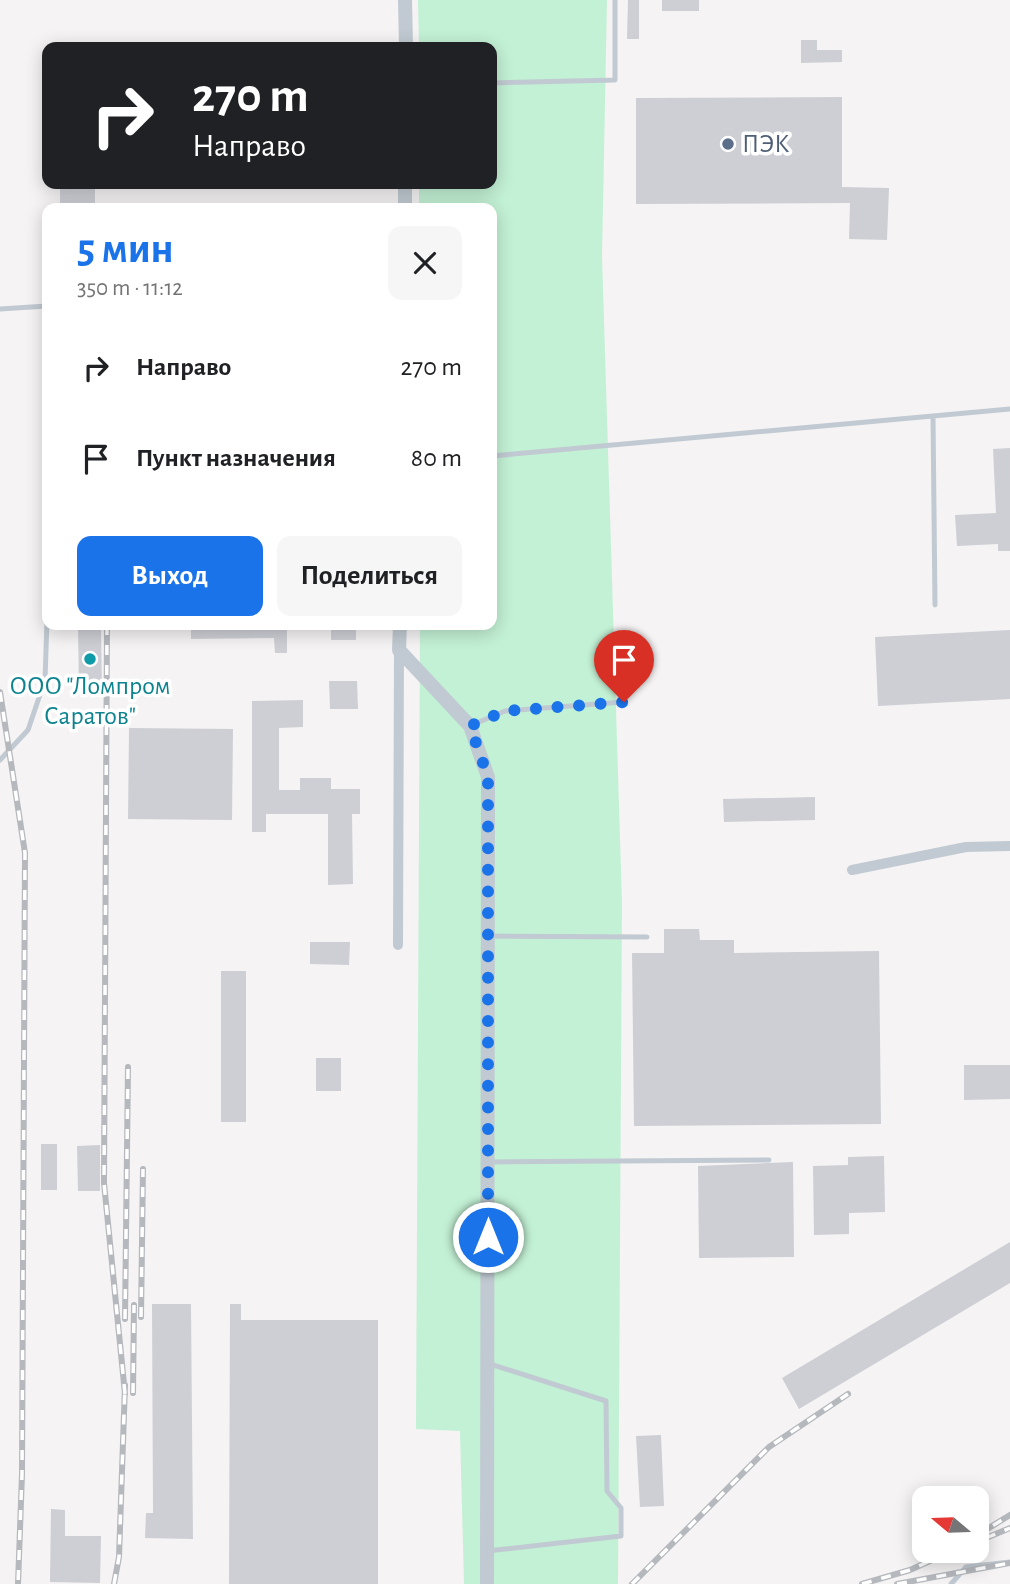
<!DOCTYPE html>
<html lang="ru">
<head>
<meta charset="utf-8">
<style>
  body { margin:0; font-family:"Alegreya Sans",sans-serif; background:#f6f6f6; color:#202124; height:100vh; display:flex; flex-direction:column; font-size:26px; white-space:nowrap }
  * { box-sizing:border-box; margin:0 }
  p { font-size:23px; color:#757577 }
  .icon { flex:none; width:38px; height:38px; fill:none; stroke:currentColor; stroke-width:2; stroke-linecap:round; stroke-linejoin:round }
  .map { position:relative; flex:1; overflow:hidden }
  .panel { position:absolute; left:42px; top:203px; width:455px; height:427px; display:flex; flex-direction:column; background:#fff; border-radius:14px; box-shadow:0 4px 18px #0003 }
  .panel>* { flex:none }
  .guide { position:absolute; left:42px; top:42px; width:455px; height:147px; border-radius:14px; box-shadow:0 4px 18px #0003; background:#202124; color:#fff; overflow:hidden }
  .needle { width:46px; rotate:289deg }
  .tools { position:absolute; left:912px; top:1486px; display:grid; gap:14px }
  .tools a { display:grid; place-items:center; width:77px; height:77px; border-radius:14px; background:#fff; box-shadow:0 4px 18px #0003; font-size:35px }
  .pin { position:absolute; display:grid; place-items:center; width:60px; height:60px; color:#fff; margin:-72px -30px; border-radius:50% 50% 50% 0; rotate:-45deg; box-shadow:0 0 7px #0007 }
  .pin .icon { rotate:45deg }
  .me { position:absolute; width:77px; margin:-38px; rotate:0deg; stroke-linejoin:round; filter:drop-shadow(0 0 5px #0008) }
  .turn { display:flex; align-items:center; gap:24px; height:147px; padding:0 35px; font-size:32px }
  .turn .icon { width:91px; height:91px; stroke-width:2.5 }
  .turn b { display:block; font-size:49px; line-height:60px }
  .round { display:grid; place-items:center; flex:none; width:74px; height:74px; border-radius:14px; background:#f6f6f6 }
  .headline { display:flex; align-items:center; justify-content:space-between; height:119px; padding:0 35px }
  h1 { font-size:42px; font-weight:700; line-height:52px; color:#1a73e8 }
  .primary-button { display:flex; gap:14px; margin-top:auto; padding:14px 35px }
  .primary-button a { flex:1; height:80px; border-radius:14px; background:#1a73e8; color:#fff; font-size:28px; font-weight:700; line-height:80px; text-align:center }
  .primary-button a+a { background:#f6f6f6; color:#202124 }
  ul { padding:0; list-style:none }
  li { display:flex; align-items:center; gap:21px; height:91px; padding:0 35px }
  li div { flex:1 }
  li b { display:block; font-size:26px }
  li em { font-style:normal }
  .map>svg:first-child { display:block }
</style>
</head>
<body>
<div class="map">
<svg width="1010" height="1584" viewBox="0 0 1010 1584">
  <rect width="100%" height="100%" fill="#f5f3f3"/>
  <path fill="#c3f1d5" d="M 418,0 L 607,0 L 602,256 L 622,903 L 618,1584 L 464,1584 L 460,1431 L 416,1429 L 420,625 L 492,625 L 492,208 L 419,208 L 419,184 L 492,184 L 492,47 L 419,47 Z"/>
  <path fill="#cdcfd5" d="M 628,0 L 639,0 L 639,39 L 627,39 Z
    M 662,0 L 699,0 L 699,11 L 662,11 Z
    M 801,40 L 817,40 L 817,50 L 842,50 L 842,62 L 801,63 Z
    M 842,97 L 842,187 L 889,188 L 887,240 L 849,239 L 850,203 L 636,204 L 636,98 Z
    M 60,184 L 95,184 L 95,203 L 60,203 Z
    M 1010,448 L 1010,551 L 998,551 L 998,544 L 957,546 L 955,515 L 996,513 L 993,449 Z
    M 78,625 L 101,625 L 102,693 L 79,693 Z
    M 191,625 L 287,625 L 287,653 L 275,653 L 274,638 L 191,639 Z
    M 331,625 L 356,625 L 356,640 L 331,640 Z
    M 1010,630 L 1010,699 L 878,706 L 875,637 Z
    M 329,681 L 357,681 L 358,709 L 330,709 Z
    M 303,700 L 303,727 L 279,728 L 279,790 L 300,790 L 300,778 L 331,778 L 331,789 L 360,789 L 360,814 L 352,814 L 353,884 L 328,885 L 328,814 L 266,814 L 266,832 L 252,832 L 252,701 Z
    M 129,728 L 233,729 L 232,820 L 128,819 Z
    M 815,797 L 815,820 L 724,822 L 723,799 Z
    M 664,929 L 699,929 L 700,940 L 734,940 L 734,953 L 879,951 L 881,1124 L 634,1126 L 632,953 L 664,953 Z
    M 310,942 L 350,942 L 349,965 L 310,964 Z
    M 221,971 L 246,971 L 246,1122 L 221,1122 Z
    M 316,1058 L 341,1058 L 341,1091 L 316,1091 Z
    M 964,1065 L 1010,1065 L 1010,1099 L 964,1100 Z
    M 41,1144 L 57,1144 L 57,1190 L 41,1190 Z
    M 100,1145 L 100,1191 L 78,1191 L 77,1146 Z
    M 884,1156 L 885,1212 L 849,1213 L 849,1234 L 814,1235 L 813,1166 L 848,1165 L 848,1157 Z
    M 793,1162 L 794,1257 L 699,1258 L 698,1166 Z
    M 1010,1242 L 1010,1283 L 799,1409 L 782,1378 Z
    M 152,1304 L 191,1304 L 193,1539 L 145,1538 L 146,1513 L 153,1513 Z
    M 230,1304 L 241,1304 L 241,1320 L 378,1320 L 378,1584 L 229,1584 Z
    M 661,1435 L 664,1506 L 640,1507 L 636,1436 Z
    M 51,1509 L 65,1510 L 65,1536 L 101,1536 L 100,1583 L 50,1582 Z"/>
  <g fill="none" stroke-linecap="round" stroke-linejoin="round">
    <path stroke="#c1cad2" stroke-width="5" d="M 492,83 L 615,80 L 615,0
      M 0,309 L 47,306
      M 933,416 L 935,605
      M 492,456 L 1010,409
      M 472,725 L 505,711 L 623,702
      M 0,760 L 28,730 L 45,680 L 47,620
      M 488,936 L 647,937
      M 489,1162 L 769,1160
      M 487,1551 L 621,1536 L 621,1508 L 607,1491 L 606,1401 L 490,1364
      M 951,1584 L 966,1567 L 1010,1562"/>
    <path stroke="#c1cad2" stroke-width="10" d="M 852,870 L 966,847 L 1010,846
      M 398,945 L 399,650"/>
    <path stroke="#c1cad2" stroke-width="14" d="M 405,0 L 406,47
      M 405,208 L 405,184
      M 400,625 L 399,650 L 470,726 L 488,777 L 487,1584"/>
    <defs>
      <path id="rail" d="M 107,625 L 104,1183 L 125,1394
        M 0,692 L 25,853 L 22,1474 L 18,1584
        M 141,1317 L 143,1169
        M 125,1319 L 128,1067
        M 133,1393 L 134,1305
        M 976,1536 L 1010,1515
        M 986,1538 L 1010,1528
        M 114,1584 L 119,1557 L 125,1385
        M 632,1584 L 769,1447 L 848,1394
        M 862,1584 L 910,1570 L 954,1550
        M 897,1584 L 1010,1563"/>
    </defs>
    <use href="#rail" stroke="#b5b8bd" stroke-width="6"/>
    <use href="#rail" stroke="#fff" stroke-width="3.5" stroke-dasharray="10" stroke-linecap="butt"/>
  </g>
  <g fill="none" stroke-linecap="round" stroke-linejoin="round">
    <path stroke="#1a73e8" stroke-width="12" stroke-dasharray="0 21.6" d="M 488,1237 L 488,777 L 470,726 L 505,711 L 624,702"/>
  </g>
  <circle fill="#5c6f8a" stroke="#fff" stroke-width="2.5" cx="728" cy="144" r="7"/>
  <circle fill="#0f9aa8" stroke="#fff" stroke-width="2.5" cx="90" cy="659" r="7"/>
  <g text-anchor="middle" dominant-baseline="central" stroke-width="7" stroke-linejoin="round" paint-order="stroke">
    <g font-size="26" fill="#4e5e75" stroke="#fff" text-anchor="start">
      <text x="742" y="144">ПЭК</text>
    </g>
    <g font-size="26" fill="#0d838f" stroke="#fff">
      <text x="90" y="686">ООО "Ломпром<tspan x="90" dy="30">Саратов"</tspan></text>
    </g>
  </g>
</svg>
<div class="tools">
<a><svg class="needle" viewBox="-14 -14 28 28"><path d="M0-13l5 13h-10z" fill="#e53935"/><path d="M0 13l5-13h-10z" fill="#757577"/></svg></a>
</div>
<div class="pin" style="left:624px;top:702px;background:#d93025"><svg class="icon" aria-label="arrive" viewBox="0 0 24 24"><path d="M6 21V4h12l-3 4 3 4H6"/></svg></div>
<svg class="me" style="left:488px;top:1237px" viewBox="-20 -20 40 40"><circle r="17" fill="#1a73e8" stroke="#fff" stroke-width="3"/><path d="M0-11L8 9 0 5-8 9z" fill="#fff"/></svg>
<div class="guide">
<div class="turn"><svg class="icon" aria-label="right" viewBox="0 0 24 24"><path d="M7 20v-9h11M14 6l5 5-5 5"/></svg><div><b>270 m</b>Направо</div></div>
</div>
<section class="panel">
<div class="headline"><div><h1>5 мин</h1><p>350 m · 11:12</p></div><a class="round"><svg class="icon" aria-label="close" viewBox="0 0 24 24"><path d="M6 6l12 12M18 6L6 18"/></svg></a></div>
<ul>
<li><svg class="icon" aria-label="right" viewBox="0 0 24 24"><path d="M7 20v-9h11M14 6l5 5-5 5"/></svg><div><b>Направо</b></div><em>270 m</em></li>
<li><svg class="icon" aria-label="arrive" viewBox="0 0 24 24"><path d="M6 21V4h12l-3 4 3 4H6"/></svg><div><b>Пункт назначения</b></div><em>80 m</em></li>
</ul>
<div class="primary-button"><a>Выход</a><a>Поделиться</a></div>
</section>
</div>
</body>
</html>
